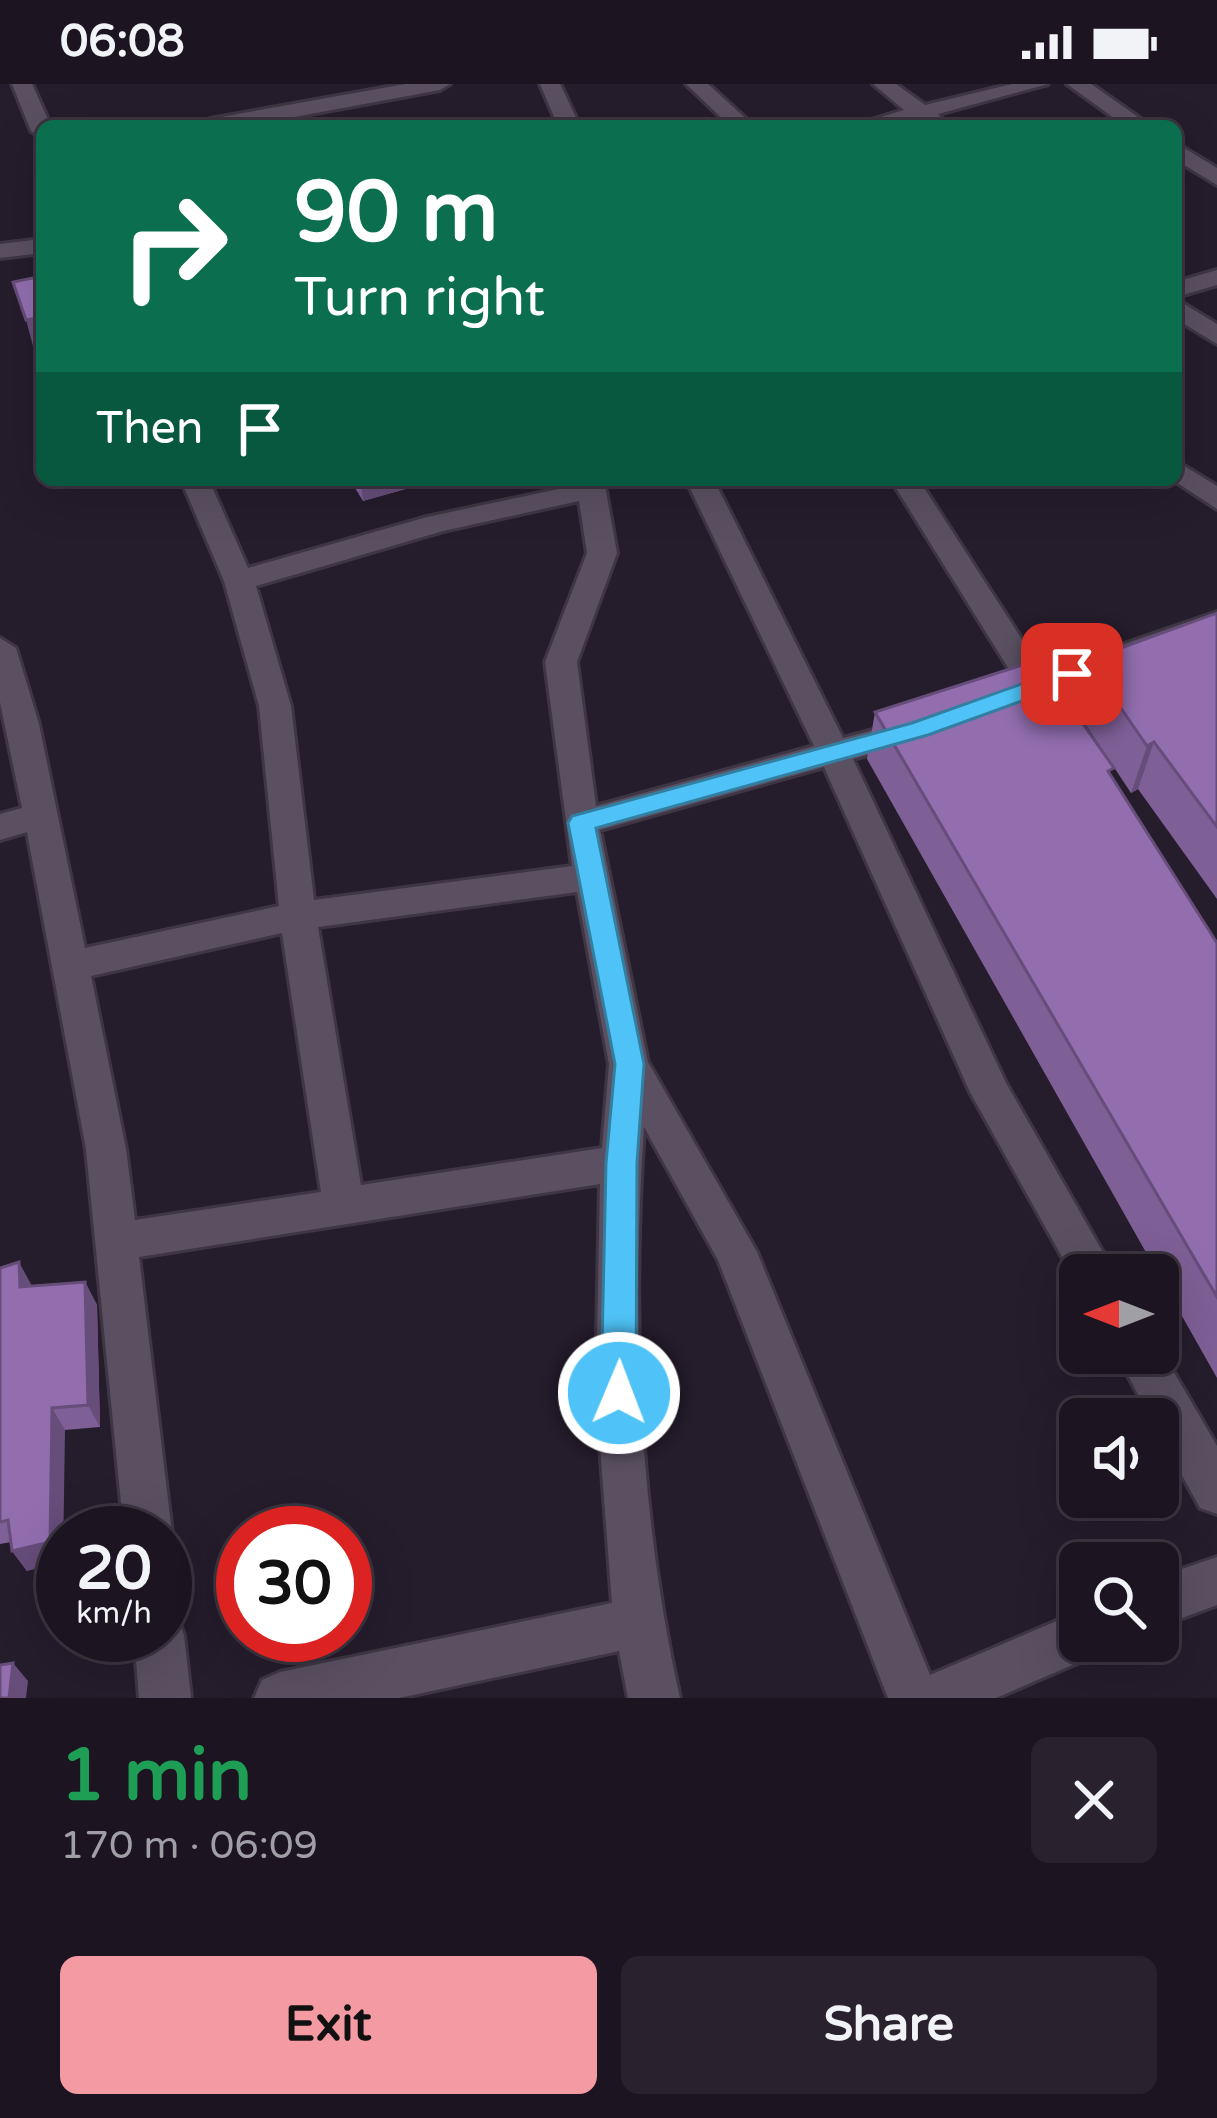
<!DOCTYPE html>
<html lang="en">
<head>
<meta charset="utf-8">
<style>
  body { margin:0; font-family:"Varela Round",sans-serif; background:#29222e; color:#f1f3f6; height:100vh; display:flex; flex-direction:column; font-size:45px; white-space:nowrap }
  * { box-sizing:border-box; margin:0 }
  p { font-size:39px; color:#a09fa5 }
  .icon { flex:none; width:66px; height:66px; fill:none; stroke:currentColor; stroke-width:2; stroke-linecap:round; stroke-linejoin:round }
  .map { position:relative; height:1614px; overflow:hidden }
  .drawer { display:flex; flex-direction:column; background:#1c1521; flex:1 }
  .drawer>* { flex:none }
  .top-card { position:absolute; left:36px; top:36px; width:1146px; height:366px; border-radius:18px; box-shadow:0 12px 48px #0002,0 0 0 3px #3a343f; background:#0b6e4f; color:#fff; overflow:hidden }
  .needle { width:78px; rotate:270deg }
  .tools { position:absolute; left:1059px; top:1170px; display:grid; gap:24px }
  .tools a { display:grid; place-items:center; width:120px; height:120px; border-radius:18px; background:#1c1521; box-shadow:0 12px 48px #0002,0 0 0 3px #3a343f; font-size:60px }
  .speed { position:absolute; left:36px; top:1422px; display:flex; gap:24px; font-size:60px; font-weight:700; text-align:center }
  .speed>* { display:grid; place-content:center; width:156px; height:156px; border-radius:50%; background:#1c1521; box-shadow:0 12px 48px #0002,0 0 0 3px #3a343f; line-height:1 }
  .speed small { font-size:30px; font-weight:400 }
  .speed .limit { border:18px solid #d22; background:#fff; color:#111 }
  .pin { position:absolute; display:grid; place-items:center; width:102px; height:102px; color:#fff; margin:-51px; border-radius:24px; box-shadow:0 6px 18px #0006 }
  .me { position:absolute; width:132px; margin:-66px; rotate:1deg; stroke-linejoin:round; filter:drop-shadow(0 0 9px #0008) }
  .turn { display:flex; align-items:center; gap:42px; height:252px; padding:0 60px; font-size:54px }
  .turn .icon { width:156px; height:156px; stroke-width:2.5 }
  .turn b { display:block; font-size:84px; line-height:102px }
  .then { display:flex; align-items:center; height:114px; padding:0 60px; background:#0003; gap:24px; font-size:45px }
  .round { display:grid; place-items:center; flex:none; width:126px; height:126px; border-radius:18px; background:#29222e }
  .head { display:flex; align-items:center; justify-content:space-between; height:204px; padding:0 60px }
  h1 { font-size:72px; font-weight:700; line-height:90px; color:#1e9e55 }
  .cta { display:flex; gap:24px; margin-top:auto; padding:24px 60px }
  .cta a { flex:1; height:138px; border-radius:18px; background:#f49aa3; color:#111; font-size:48px; font-weight:700; line-height:138px; text-align:center }
  .cta a+a { background:#29222e; color:#f1f3f6 }
  .status { display:flex; justify-content:space-between; align-items:center; height:84px; padding:0 60px; background:#1c1521; direction:ltr }
  .status svg { height:33px; fill:currentColor }
  .map>svg:first-child { display:block }
</style>
</head>
<body>
<div class="status"><b>06:08</b><svg viewBox="0 0 49 12"><path d="M0 12V9h3v3zM5 12V6h3v6zM10 12V3h3v9zM15 12V0h3v12zM26 1h20v11H26zM47 4h2v5h-2z"/></svg></div>
<div class="map">
<svg width="1217" height="1614" viewBox="0 0 1217 1614">
  <rect width="100%" height="100%" fill="#251c2c"/>
  <g fill="none" stroke-linecap="round" stroke-linejoin="round">
    <defs>
      <path id="minor" d="M 12,0 L 32,0 L 51,42 L 42,42 L 42,54 L 31,47 Z
        M 405,0 L 450,0 L 440,6 L 246,42 L 199,42 L 210,35 Z
        M 540,0 L 560,0 L 580,42 L 558,42 Z
        M 686,0 L 708,0 L 754,42 L 730,42 Z
        M 873,0 L 896,0 L 925,21 L 1012,0 L 1048,0 L 938,30 L 944,37 L 939,42 L 917,35 L 889,42 L 851,42 L 904,26 Z
        M 1067,0 L 1091,0 L 1151,42 L 1125,42 Z
        M 1176,59 L 1217,84 L 1217,101 L 1176,76 Z
        M 42,155 L 42,169 L 0,174 L 0,160 Z
        M 1217,186 L 1217,201 L 1176,213 L 1176,198 Z
        M 1176,215 L 1217,240 L 1217,260 L 1176,235 Z
        M 1176,377 L 1217,402 L 1217,425 L 1173,396 Z
        M 181,396 L 209,396 L 248,484 L 427,433 L 577,401 L 576,396 L 604,396 L 617,469 L 577,578 L 596,722 L 814,662 L 686,396 L 714,396 L 843,654 L 919,634 L 931,637 L 935,645 L 931,653 L 853,675 L 1006,999 L 1116,1191 L 1080,1191 L 1080,1205 L 970,1008 L 824,683 L 600,746 L 648,978 L 757,1168 L 930,1591 L 1080,1527 L 1080,1557 L 1103,1557 L 1098,1570 L 996,1614 L 888,1614 L 718,1176 L 644,1043 C 631,1231 639,1431 680,1614 L 628,1614 L 619,1567 L 399,1614 L 254,1614 L 262,1596 L 280,1588 L 612,1519 L 596,1309 L 600,1100 L 139,1173 L 172,1449 L 165,1466 L 165,1449 L 124,1449 L 86,1065 L 27,748 L 0,756 L 0,730 L 22,724 L 0,618 L 0,554 L 16,564 L 39,640 L 85,864 L 279,822 L 259,622 L 224,497 ZM 579,417 L 587,469 L 545,578 L 572,782 L 314,816 L 291,622 L 256,502 L 443,447 ZM 577,808 L 609,980 L 602,1064 L 361,1101 L 318,843 ZM 282,849 L 321,1108 L 135,1136 L 126,1065 L 91,892 Z
        M 891,396 L 919,396 L 1043,588 L 1217,528 L 1217,549 L 1056,607 L 1064,621 L 1060,629 L 1036,629 L 1029,617 L 1010,623 L 999,620 L 994,612 L 999,604 L 1017,598 Z
        M 1158,1261 L 1217,1362 L 1217,1430 L 1200,1424 L 1158,1348 L 1158,1335 L 1151,1335 L 1116,1269 L 1158,1269 Z
        M 1217,1473 L 1217,1521 L 1158,1543 L 1158,1493 Z
        M 165,1529 L 177,1533 L 184,1551 L 191,1614 L 139,1614 L 134,1551 L 165,1551 Z"/>
    </defs>
    <use href="#minor" stroke="#3e3644" stroke-width="6"/>
    <use href="#minor" fill="#5a5062" fill-rule="evenodd"/>
  </g>
  <path fill="#7e5f96" d="M 350,396 L 437,396 L 363,417 Z
    M 1217,529 L 1217,815 L 1138,705 L 1131,709 L 1074,623 L 1088,576 Z
    M 875,628 L 1111,692 L 1217,859 L 1217,1294 L 867,675 Z
    M 0,1184 L 32,1202 L 85,1198 L 97,1221 L 100,1343 L 65,1346 L 27,1487 L 12,1467 L 11,1458 L 0,1460 Z"/>
  <path fill="#664d7a" d="M 42,233 L 42,260 L 33,262 L 26,236 Z
    M 361,396 L 438,396 L 363,417 Z
    M 1154,658 L 1138,705 L 1131,709 L 1147,662 Z
    M 19,1178 L 32,1202 L 20,1203 Z
    M 85,1198 L 97,1221 L 100,1343 L 88,1321 Z
    M 52,1324 L 65,1346 L 63,1478 L 27,1487 L 12,1467 Z
    M 13,1579 L 28,1597 L 26,1614 L 9,1614 Z"/>
  <path fill="#926eaf" stroke="#664d7a" stroke-width="3" d="M 42,192 L 42,233 L 26,236 L 13,198 Z
    M 1217,529 L 1217,743 L 1154,658 L 1147,662 L 1088,576 Z
    M 1038,576 L 1114,684 L 1108,687 L 1217,859 L 1217,1213 L 875,628 Z
    M 19,1178 L 20,1203 L 85,1198 L 88,1321 L 52,1324 L 50,1458 L 12,1467 L 8,1436 L 0,1438 L 0,1184 Z
    M 13,1579 L 9,1614 L 0,1614 L 0,1581 Z"/>
  <path fill="#4fc3f7" stroke="#337fa1" stroke-width="3" d="M 1072,582 L 1080,584 L 1080,596 L 928,651 L 596,744 L 644,980 L 637,1079 L 636,1309 L 631,1320 L 619,1325 L 606,1320 L 601,1309 L 606,1079 L 615,980 L 568,739 L 572,732 L 912,639 Z"/>
</svg>
<div class="tools">
<a><svg class="needle" viewBox="-14 -14 28 28"><path d="M0-13l5 13h-10z" fill="#e53935"/><path d="M0 13l5-13h-10z" fill="#a09fa5"/></svg></a>
<a><svg class="icon" aria-label="sound" viewBox="0 0 24 24"><path d="M4 9h4l5-4v14l-5-4H4zM17 9q2 3 0 6"/></svg></a>
<a><svg class="icon" aria-label="search" viewBox="0 0 24 24"><circle cx="10" cy="10" r="6"/><path d="M15 15l6 6"/></svg></a>
</div>
<div class="speed"><div>20<small>km/h</small></div><div class="limit">30</div></div>
<div class="pin" style="left:1072px;top:590px;background:#d93025"><svg class="icon" aria-label="arrive" viewBox="0 0 24 24"><path d="M6 21V4h12l-3 4 3 4H6"/></svg></div>
<svg class="me" style="left:619px;top:1309px" viewBox="-20 -20 40 40"><circle r="17" fill="#4fc3f7" stroke="#fff" stroke-width="3"/><path d="M0-11L8 9 0 5-8 9z" fill="#fff"/></svg>
<div class="top-card">
<div class="turn"><svg class="icon" aria-label="right" viewBox="0 0 24 24"><path d="M7 20v-9h11M14 6l5 5-5 5"/></svg><div><b>90 m</b>Turn right</div></div>
<div class="then">Then<svg class="icon" aria-label="arrive" viewBox="0 0 24 24"><path d="M6 21V4h12l-3 4 3 4H6"/></svg></div>
</div>
</div>
<section class="drawer">
<div class="head"><div><h1>1 min</h1><p>170 m · 06:09</p></div><a class="round"><svg class="icon" aria-label="close" viewBox="0 0 24 24"><path d="M6 6l12 12M18 6L6 18"/></svg></a></div>
<div class="cta"><a>Exit</a><a>Share</a></div>
</section>
</body>
</html>
